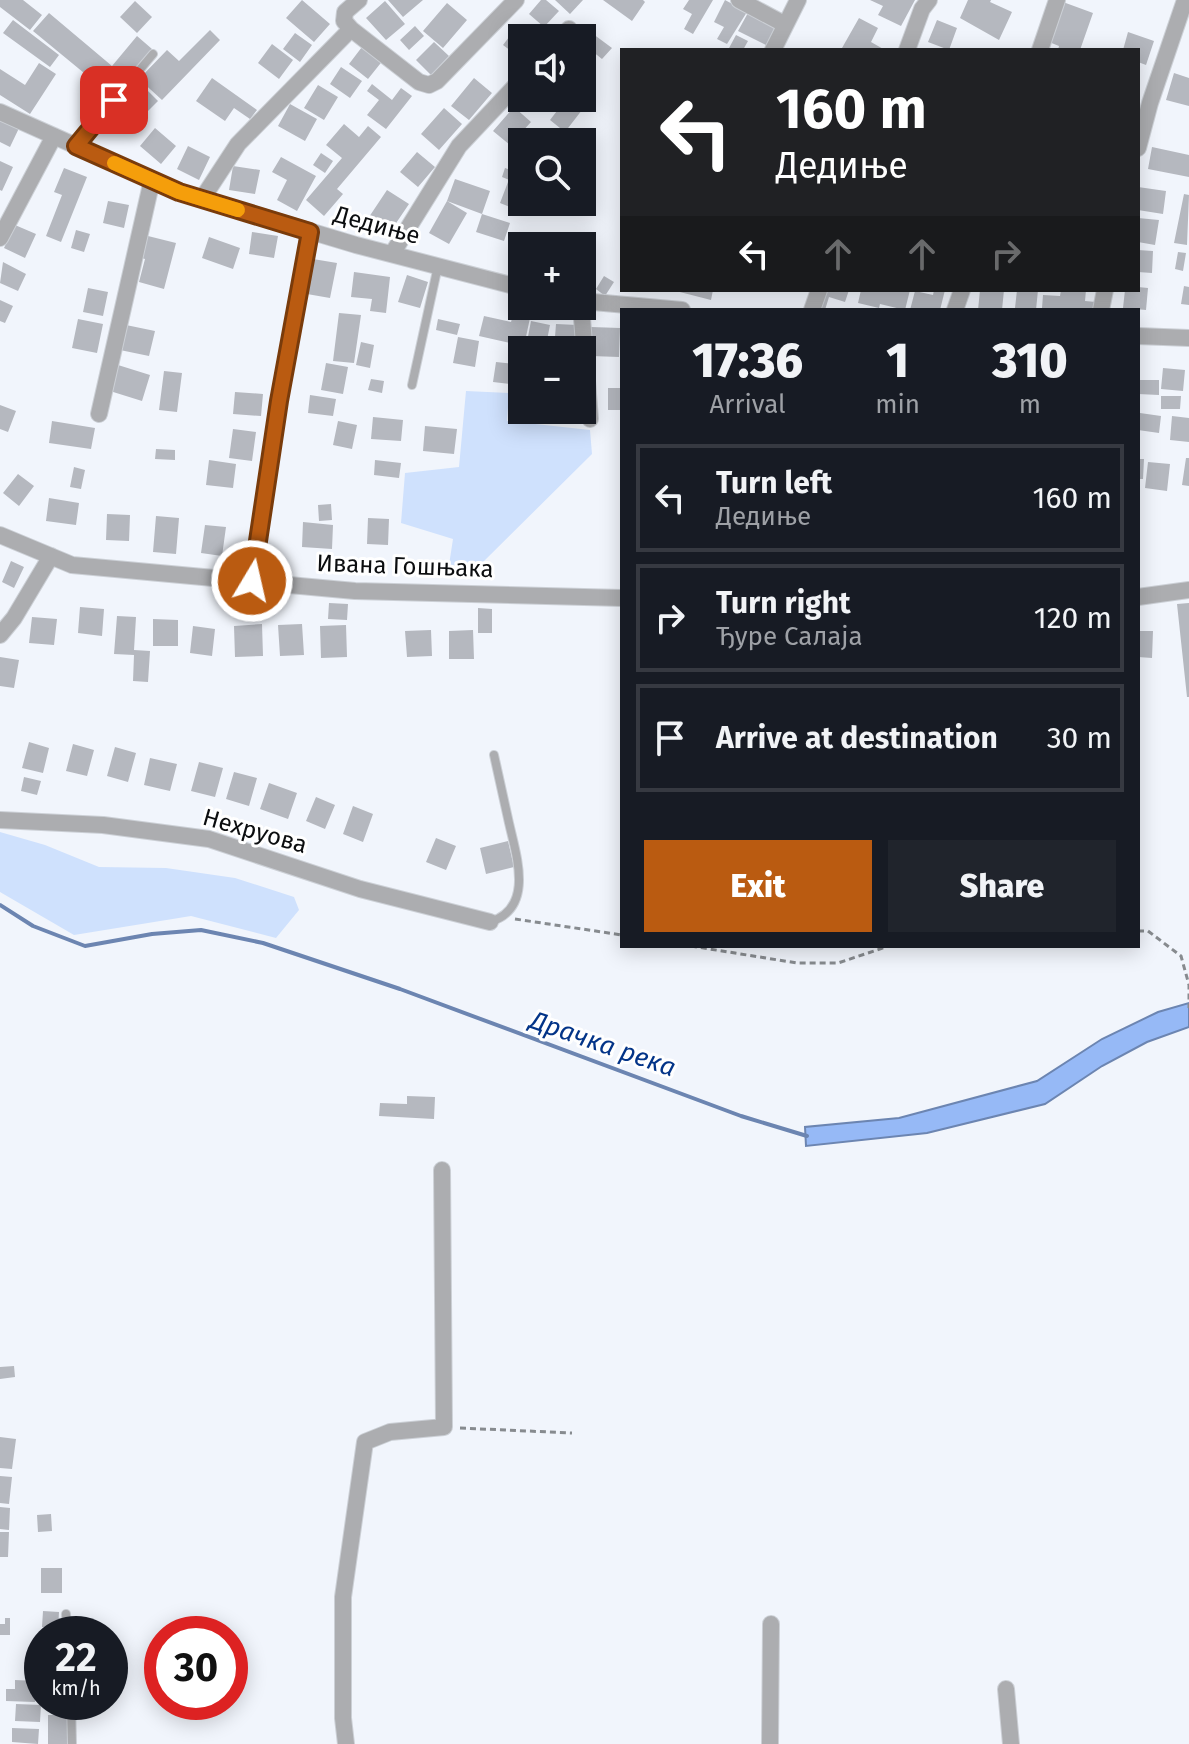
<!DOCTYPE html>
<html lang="en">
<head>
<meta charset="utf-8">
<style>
  body { margin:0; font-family:"Fira Sans",sans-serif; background:#20242c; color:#f1f3f6; height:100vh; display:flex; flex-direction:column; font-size:30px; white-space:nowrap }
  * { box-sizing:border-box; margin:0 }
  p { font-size:26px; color:#9ea1a6 }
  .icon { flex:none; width:44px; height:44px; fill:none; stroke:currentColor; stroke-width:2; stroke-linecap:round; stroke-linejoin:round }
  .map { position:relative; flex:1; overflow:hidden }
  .side { position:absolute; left:620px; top:308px; width:520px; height:640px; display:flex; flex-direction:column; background:#171b24; border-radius:0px; box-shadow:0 4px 20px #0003 }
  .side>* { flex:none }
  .guide { position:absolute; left:620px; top:48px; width:520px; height:244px; border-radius:0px; box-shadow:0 4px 20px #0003; background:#202124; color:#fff; overflow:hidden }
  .buttons { position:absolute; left:508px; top:24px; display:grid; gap:16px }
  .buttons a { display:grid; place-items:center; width:88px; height:88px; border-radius:0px; background:#171b24; box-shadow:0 4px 20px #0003; font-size:40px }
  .speed { position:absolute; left:24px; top:1616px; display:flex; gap:16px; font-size:40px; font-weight:700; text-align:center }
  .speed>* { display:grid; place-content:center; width:104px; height:104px; border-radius:50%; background:#171b24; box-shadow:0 4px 20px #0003; line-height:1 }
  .speed small { font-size:20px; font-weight:400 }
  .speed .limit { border:12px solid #d22; background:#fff; color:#111 }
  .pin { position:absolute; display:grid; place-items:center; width:68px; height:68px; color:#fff; margin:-34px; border-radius:16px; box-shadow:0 4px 12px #0006 }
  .me { position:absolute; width:88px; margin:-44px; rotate:9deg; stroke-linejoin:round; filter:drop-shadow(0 0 6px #0008) }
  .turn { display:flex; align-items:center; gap:28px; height:168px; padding:0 24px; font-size:36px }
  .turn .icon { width:104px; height:104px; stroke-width:2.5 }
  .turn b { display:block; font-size:56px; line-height:68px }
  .lanes { display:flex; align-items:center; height:76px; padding:0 24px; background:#0003; justify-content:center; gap:40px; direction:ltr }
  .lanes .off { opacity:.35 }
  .eta { display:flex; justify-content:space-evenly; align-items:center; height:136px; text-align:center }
  .eta b { font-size:48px; font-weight:800; line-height:56px }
  .action { display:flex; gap:16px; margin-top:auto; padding:16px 24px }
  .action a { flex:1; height:92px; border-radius:0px; background:#ba5b11; color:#fff; font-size:32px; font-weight:800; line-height:92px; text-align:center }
  .action a+a { background:#20242c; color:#f1f3f6 }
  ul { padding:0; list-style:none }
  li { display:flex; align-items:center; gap:24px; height:108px; margin:0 16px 12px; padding:0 8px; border:4px solid #363941; border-radius:0px }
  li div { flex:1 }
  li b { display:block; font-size:30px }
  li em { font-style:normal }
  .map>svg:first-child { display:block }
</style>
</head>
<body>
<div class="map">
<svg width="1189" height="1744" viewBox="0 0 1189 1744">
  <rect width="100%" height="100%" fill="#f1f5fc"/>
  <path fill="#cfe1fd" d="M 466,391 L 509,393 L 507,421 L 590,430 L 592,454 L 479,566 L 449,565 L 453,539 L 401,523 L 405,473 L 459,467 Z
    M 0,832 L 45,845 L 99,867 L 166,868 L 235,878 L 294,897 L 299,910 L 276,938 L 191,916 L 74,935 L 0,892 Z"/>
  <path fill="#96b9f6" stroke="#6c85b1" stroke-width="2" d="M 1189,1003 L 1189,1027 L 1147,1042 L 1102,1066 L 1045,1104 L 927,1133 L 806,1146 L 805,1127 L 899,1118 L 1037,1081 L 1102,1039 L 1158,1012 Z"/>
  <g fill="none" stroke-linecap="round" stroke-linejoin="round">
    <path stroke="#6c85b1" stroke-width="4" d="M 0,905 L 33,926 L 85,946 L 152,934 L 201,930 L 263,943 L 400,989 L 741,1116 L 807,1136"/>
  </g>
  <path fill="#b5b8bf" d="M 0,0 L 23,0 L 42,15 L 30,30 L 0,7 Z
    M 302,0 L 330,24 L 314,42 L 286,18 Z
    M 388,0 L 423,0 L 403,17 Z
    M 541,0 L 546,0 L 559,11 L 544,27 L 529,14 Z
    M 555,0 L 583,0 L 570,14 Z
    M 603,0 L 643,0 L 645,2 L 632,21 Z
    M 689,0 L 713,0 L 693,34 L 684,29 L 692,14 L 683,9 Z
    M 725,0 L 747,12 L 727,44 L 717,39 L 724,27 L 714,22 Z
    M 870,0 L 915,0 L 901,26 L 878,15 L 883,6 Z
    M 968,0 L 991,0 L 990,2 L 1012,12 L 999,40 L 960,18 Z
    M 135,1 L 152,17 L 137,33 L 120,17 Z
    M 385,1 L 405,24 L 386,40 L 366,18 Z
    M 1063,2 L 1093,13 L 1080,50 L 1058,50 L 1059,46 L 1049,42 Z
    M 447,3 L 467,20 L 443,48 L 423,31 Z
    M 749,11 L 776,26 L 766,45 L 738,31 Z
    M 49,13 L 112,66 L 137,36 L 152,49 L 112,96 L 33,31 Z
    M 859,18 L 878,28 L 871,42 L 885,50 L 842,48 Z
    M 13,20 L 59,55 L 50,67 L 3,33 Z
    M 937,20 L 957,28 L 949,50 L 928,42 Z
    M 581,25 L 612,48 L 602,59 L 587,47 L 582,53 L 582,38 L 570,38 Z
    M 415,26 L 424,36 L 409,50 L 400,40 Z
    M 516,28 L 529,38 L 522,38 L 522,59 L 503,45 Z
    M 210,30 L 220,40 L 162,100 L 139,79 L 167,50 L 179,61 Z
    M 1128,32 L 1154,41 L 1146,65 L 1138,62 L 1138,50 L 1123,50 Z
    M 295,33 L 312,45 L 300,62 L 283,49 Z
    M 736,35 L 748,41 L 743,50 L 728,50 Z
    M 434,42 L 449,56 L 431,75 L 416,60 Z
    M 365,43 L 384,59 L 368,79 L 349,64 Z
    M 272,44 L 293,60 L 279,79 L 258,63 Z
    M 39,63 L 56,74 L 30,114 L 0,95 L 0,69 L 25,85 Z
    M 341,67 L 362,81 L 350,98 L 330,84 Z
    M 1174,73 L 1189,78 L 1189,106 L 1166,100 Z
    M 212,78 L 257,110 L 250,119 L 234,108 L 225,121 L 196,101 Z
    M 474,78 L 492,93 L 469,120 L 451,106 Z
    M 141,84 L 158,101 L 140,119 L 123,102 Z
    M 372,84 L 392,100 L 401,88 L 412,96 L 386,129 L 367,115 L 379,100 L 367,91 Z
    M 318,85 L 338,97 L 324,120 L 304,108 Z
    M 547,98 L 566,98 L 582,110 L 565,132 L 550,120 L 560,107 Z
    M 290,104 L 317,119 L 305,141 L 278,126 Z
    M 514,107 L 531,122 L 510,145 L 493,131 Z
    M 444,108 L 462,124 L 439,150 L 421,134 Z
    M 0,116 L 20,126 L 10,147 L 0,142 Z
    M 344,124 L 359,137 L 368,126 L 381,137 L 337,189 L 343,194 L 324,216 L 306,200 L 342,158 L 326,145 Z
    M 155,128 L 176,146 L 161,164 L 140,146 Z
    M 188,146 L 210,157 L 199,180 L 177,169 Z
    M 1152,147 L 1189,155 L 1189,177 L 1148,169 Z
    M 417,152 L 435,167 L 418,187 L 400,172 Z
    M 321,153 L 333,161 L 325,173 L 313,165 Z
    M 281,157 L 316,176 L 297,211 L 277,200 L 287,180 L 272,172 Z
    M 0,161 L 13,167 L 2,191 L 0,190 Z
    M 233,166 L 260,170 L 255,194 L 229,190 Z
    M 64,168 L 87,177 L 61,242 L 46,236 L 62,195 L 54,192 Z
    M 505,168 L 522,174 L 522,185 L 502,177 Z
    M 455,179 L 490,191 L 482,214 L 447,201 L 467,213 L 449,244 L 429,233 L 447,201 Z
    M 508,182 L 522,188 L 522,202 L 526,202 L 522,212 L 500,203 Z
    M 1138,187 L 1166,191 L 1163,214 L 1138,210 Z
    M 387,190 L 409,204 L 390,232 L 369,217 Z
    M 1184,194 L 1189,195 L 1187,245 L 1174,243 Z
    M 108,201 L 129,205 L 124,228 L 103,223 Z
    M 482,214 L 510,223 L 504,241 L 476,232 Z
    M 1138,218 L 1159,220 L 1155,245 L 1138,242 Z
    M 15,225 L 36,234 L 25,258 L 4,248 Z
    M 76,230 L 90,234 L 84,252 L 71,248 Z
    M 252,232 L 278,236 L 274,258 L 249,254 Z
    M 144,235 L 176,243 L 164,289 L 139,282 L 145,259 L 138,257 Z
    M 209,237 L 240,248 L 233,269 L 202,258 Z
    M 1138,250 L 1153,251 L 1152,273 L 1138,272 Z
    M 1178,252 L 1186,253 L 1183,271 L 1175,269 Z
    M 313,259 L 337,263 L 330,298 L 307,294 Z
    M 3,262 L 26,274 L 18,291 L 0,283 Z
    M 354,272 L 390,277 L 386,313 L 370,311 L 372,299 L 351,297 Z
    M 407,275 L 428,282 L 420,308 L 398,302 Z
    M 604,276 L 614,282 L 605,296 L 596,289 Z
    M 1184,286 L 1189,287 L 1189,305 L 1181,304 Z
    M 1138,287 L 1148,288 L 1146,310 L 1123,308 L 1125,290 L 1138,290 Z
    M 88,288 L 108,292 L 103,316 L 83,312 Z
    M 672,290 L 713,290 L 711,300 Z
    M 821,290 L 849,290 L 845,302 L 829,297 L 825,310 L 815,307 Z
    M 861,290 L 910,290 L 905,310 L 880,304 L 879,308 L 858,303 Z
    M 934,290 L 945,290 L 940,310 L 910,310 L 915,291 L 933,295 Z
    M 980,290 L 1004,290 L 1002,310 L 978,310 Z
    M 1017,290 L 1038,290 L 1036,310 L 1015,308 Z
    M 1061,290 L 1086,290 L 1085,301 L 1096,302 L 1095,310 L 1042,308 L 1043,295 L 1060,296 Z
    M 0,300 L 13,306 L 5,323 L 0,321 Z
    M 339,313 L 361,315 L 354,363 L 333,361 Z
    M 513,315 L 530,318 L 524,346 L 479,336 L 484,316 L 511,322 Z
    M 78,319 L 103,324 L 97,353 L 72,348 Z
    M 438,319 L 460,324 L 457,335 L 436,330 Z
    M 531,321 L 550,325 L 545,350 L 526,347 Z
    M 556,324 L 577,325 L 576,350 L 554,350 Z
    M 126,325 L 155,331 L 149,356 L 120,350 Z
    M 591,327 L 620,328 L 619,357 L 591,356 Z
    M 458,337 L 479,341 L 475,367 L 453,363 Z
    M 361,342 L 374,345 L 370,368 L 356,365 Z
    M 496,362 L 522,365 L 520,385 L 493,382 Z
    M 326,363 L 348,367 L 343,394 L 321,390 Z
    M 118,365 L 150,375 L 142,401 L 110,391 Z
    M 1163,368 L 1185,370 L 1183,391 L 1161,389 Z
    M 164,371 L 182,373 L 177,412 L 159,410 Z
    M 371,379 L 384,381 L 382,393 L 368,390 Z
    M 1138,380 L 1159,380 L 1159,395 L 1138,394 Z
    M 608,388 L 622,388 L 622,410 L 608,410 Z
    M 235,392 L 263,394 L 261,416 L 233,414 Z
    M 310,395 L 336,399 L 333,416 L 308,413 Z
    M 1161,396 L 1181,396 L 1180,409 L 1161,409 Z
    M 0,405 L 16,411 L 8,432 L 0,429 Z
    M 1140,413 L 1161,416 L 1159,433 L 1138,430 Z
    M 1172,416 L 1189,418 L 1189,442 L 1170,440 Z
    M 373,417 L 403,420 L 401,441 L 371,439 Z
    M 52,421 L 95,428 L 91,449 L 49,443 Z
    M 338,421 L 357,425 L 352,449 L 333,445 Z
    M 425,426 L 457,429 L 454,454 L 423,451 Z
    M 233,429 L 256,432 L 252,461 L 229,458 Z
    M 156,449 L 175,450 L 175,460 L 155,459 Z
    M 1186,458 L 1189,458 L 1189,486 L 1182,485 Z
    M 1138,459 L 1144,459 L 1143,479 L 1138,479 Z
    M 209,460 L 236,464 L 233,488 L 206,485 Z
    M 375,460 L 401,463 L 399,478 L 374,475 Z
    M 1148,462 L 1170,464 L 1167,491 L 1145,488 Z
    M 74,467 L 85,470 L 81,489 L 70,487 Z
    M 18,474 L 34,486 L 19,506 L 3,493 Z
    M 49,498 L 79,503 L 76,525 L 46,521 Z
    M 331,504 L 332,520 L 319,521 L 318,505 Z
    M 107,514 L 130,515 L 129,541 L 106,540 Z
    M 156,516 L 179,518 L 176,554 L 153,552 Z
    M 368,518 L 389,519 L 388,545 L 367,544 Z
    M 303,522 L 333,525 L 332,549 L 302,547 Z
    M 205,525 L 226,527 L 222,556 L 201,553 Z
    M 11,561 L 24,567 L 14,588 L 2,582 Z
    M 329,603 L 348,604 L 347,620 L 328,619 Z
    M 1189,603 L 1189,697 L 1187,697 L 1177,604 Z
    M 80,607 L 104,609 L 102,636 L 78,633 Z
    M 478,608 L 492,609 L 492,633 L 478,633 Z
    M 117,616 L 136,617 L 134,650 L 150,651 L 148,682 L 133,681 L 134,655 L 114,654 Z
    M 32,617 L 57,619 L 54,645 L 29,643 Z
    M 153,619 L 178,620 L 178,646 L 153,646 Z
    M 262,624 L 263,656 L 235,657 L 234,626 Z
    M 302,624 L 304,655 L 280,656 L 278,625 Z
    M 346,625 L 347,657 L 321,658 L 320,626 Z
    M 193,626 L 215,629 L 212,656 L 190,653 Z
    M 431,630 L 432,656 L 407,657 L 405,631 Z
    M 473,630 L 474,659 L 449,659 L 449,631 Z
    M 1138,631 L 1153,631 L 1152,658 L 1138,657 Z
    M 0,657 L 19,660 L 14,688 L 0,686 Z
    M 29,742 L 49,748 L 43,773 L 22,768 Z
    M 73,744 L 94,750 L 87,776 L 66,771 Z
    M 115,747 L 136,753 L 128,782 L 107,776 Z
    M 150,758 L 177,764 L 170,791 L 144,785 Z
    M 199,762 L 223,768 L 215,797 L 191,791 Z
    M 234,772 L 257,778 L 249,806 L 226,799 Z
    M 24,777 L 41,781 L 37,795 L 21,791 Z
    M 269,783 L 297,793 L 288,819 L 260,809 Z
    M 316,797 L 335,805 L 325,829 L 306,821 Z
    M 353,806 L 373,814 L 363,842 L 343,834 Z
    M 436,838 L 456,846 L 446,870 L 426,862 Z
    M 508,841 L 514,867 L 486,874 L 480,848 Z
    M 407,1096 L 435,1097 L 434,1119 L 379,1116 L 380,1103 L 407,1104 Z
    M 14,1366 L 15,1377 L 0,1379 L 0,1367 Z
    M 0,1437 L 16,1439 L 12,1469 L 0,1468 Z
    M 0,1476 L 12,1477 L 9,1504 L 0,1503 Z
    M 0,1507 L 10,1508 L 9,1530 L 0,1529 Z
    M 51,1514 L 52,1531 L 38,1532 L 37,1515 Z
    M 0,1532 L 9,1532 L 8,1557 L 0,1557 Z
    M 41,1568 L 62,1568 L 62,1593 L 41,1593 Z
    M 43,1611 L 59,1612 L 58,1628 L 42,1627 Z
    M 5,1618 L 10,1618 L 10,1635 L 0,1635 L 0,1624 L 5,1624 Z
    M 15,1680 L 36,1681 L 35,1702 L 6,1701 L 6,1689 L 15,1689 Z
    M 16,1704 L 41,1705 L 40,1722 L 15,1721 Z
    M 48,1715 L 68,1715 L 68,1744 L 48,1744 Z
    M 12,1728 L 39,1729 L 38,1744 L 12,1742 Z"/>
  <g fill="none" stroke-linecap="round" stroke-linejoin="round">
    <defs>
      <path id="service" d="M 76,145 L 153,54
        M 412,385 L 438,266
        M 490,922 C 534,908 517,858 509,823 C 504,801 499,778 494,755
        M 66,1614 L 67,1634
        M 71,1702 L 72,1744"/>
      <path id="minor" d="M 739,0 L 784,24
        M 351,29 L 344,21 L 345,12 L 359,0
        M 561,38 L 569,29
        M 773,50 L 798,0
        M 907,50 L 922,9 L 929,0
        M 1040,50 L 1057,0
        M 0,112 L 179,192 L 356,245 L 522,288
        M 1138,148 L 1150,103 L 1185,0
        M 202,199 L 238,144 L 351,29 L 419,82 L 429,85 L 437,81 L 516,0
        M 0,238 L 54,136
        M 392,254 L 459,146 L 522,79
        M 582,301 L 682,310
        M 581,306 L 590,419
        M 812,310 L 819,290
        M 955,310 L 962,290
        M 1101,310 L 1105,290
        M 1138,336 L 1189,338
        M 99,414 L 152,180
        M 0,535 L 72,565 L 355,591 L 622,598
        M 252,581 L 279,401 L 310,232
        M 1138,597 L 1189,590
        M 0,635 L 14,618 L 51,556
        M 0,820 L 103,825 L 209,839 L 360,889 L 490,922
        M 1006,1689 L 1011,1744
        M 346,1744 L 343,1718 L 343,1597 L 365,1442 L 390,1432 L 444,1427 L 442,1170
        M 770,1744 L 771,1624"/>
    </defs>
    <use href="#service" stroke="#ccd0d6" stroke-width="10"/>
    <use href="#minor" stroke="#ccd0d6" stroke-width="18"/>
    <path stroke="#878b8f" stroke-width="3" stroke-dasharray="6 4" stroke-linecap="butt" d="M 515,919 L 622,935
      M 1138,931 L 1148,931 L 1181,956 L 1189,985 L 1189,1008
      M 691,946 L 797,963 L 838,963 L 889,946
      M 460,1428 L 572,1433"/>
    <use href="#service" stroke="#acadb0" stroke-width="8"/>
    <use href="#minor" stroke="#acadb0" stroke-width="16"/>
  </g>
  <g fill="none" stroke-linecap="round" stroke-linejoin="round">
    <defs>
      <path id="route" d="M 114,100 L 76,146 L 179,192 L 310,232 L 279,401 L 252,581"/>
    </defs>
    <use href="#route" stroke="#793b0b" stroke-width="20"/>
    <use href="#route" stroke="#ba5b11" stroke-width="14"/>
    <path stroke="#f59e0b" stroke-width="14" d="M 114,163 L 179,192 L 238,210"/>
  </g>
  <g text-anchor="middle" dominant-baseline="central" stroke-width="6" stroke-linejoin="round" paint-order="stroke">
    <g font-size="24" fill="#0b0d0f" stroke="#fff">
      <text transform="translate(377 225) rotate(15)">Дедиње</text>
      <text transform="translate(405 566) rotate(2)">Ивана Гошњака</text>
      <text transform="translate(255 831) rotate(16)">Нехруова</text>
    </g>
    <g font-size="26" font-style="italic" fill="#033488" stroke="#fff">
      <text transform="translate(603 1044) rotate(19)">Драчка река</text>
    </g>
  </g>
</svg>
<div class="buttons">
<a><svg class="icon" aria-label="sound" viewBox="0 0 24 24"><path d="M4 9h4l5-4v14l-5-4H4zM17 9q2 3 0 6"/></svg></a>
<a><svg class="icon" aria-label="search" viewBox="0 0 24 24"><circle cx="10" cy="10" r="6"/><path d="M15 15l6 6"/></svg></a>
<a>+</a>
<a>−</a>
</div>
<div class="speed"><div>22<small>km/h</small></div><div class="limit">30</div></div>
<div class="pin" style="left:114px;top:100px;background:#d93025"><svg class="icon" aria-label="arrive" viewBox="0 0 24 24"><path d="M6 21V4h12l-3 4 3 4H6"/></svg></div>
<svg class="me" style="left:252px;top:581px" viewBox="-20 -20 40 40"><circle r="17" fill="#ba5b11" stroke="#fff" stroke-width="3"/><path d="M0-11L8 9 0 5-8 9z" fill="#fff"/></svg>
<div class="guide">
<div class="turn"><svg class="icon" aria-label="left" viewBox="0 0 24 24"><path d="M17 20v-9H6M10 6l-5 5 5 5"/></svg><div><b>160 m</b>Дедиње</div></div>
<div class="lanes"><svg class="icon" aria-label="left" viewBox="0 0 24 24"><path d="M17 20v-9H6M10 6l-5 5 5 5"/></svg><svg class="icon off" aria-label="ahead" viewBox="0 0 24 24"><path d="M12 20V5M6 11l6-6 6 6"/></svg><svg class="icon off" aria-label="ahead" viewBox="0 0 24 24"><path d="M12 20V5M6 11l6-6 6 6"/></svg><svg class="icon off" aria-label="right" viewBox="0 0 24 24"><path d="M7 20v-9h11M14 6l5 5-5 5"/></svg></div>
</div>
<section class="side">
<div class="eta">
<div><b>17:36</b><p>Arrival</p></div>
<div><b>1</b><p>min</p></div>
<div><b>310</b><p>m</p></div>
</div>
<ul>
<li><svg class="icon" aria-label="left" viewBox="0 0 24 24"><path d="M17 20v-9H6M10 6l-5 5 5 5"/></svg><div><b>Turn left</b><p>Дедиње</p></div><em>160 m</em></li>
<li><svg class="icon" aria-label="right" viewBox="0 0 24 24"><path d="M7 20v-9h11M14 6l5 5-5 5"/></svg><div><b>Turn right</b><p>Ђуре Салаја</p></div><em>120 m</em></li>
<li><svg class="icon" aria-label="arrive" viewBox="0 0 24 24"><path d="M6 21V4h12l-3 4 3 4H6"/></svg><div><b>Arrive at destination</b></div><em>30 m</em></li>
</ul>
<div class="action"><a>Exit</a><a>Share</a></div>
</section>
</div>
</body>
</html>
